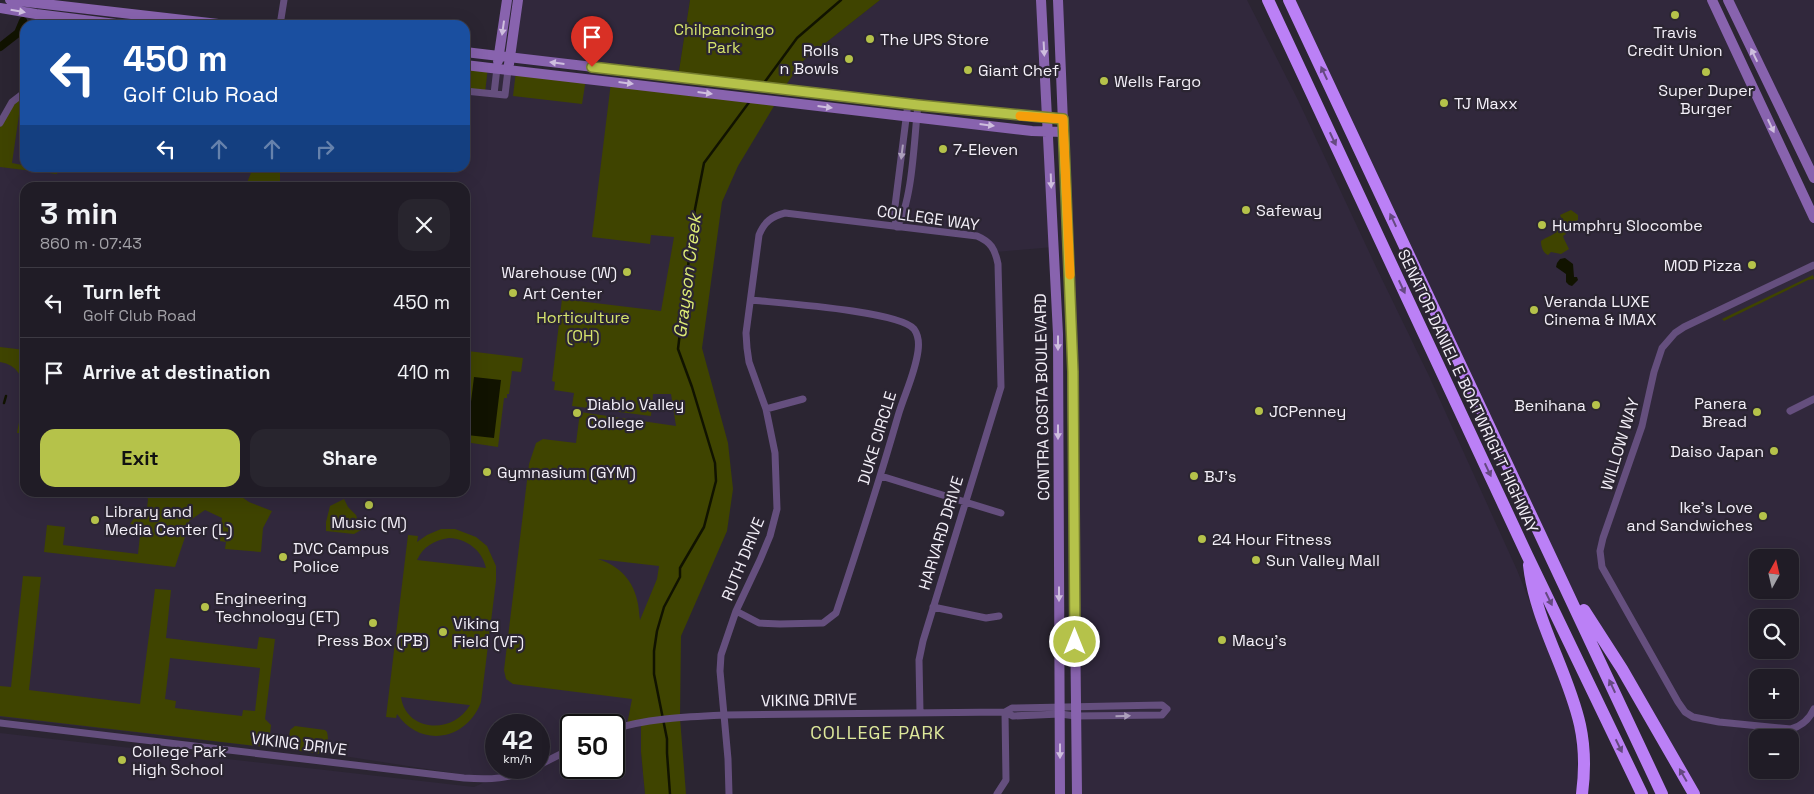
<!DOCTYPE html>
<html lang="en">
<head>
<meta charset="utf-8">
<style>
  body { margin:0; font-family:"Space Grotesk",sans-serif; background:#28252e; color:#f1f3f6; height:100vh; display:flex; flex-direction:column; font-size:19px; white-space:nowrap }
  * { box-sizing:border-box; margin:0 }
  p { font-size:16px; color:#a2a1a7 }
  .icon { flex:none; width:28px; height:28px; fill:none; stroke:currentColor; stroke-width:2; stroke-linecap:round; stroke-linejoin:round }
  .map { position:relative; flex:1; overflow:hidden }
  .panel { position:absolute; left:20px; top:182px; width:450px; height:315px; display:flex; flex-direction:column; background:#201c26; border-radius:15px; box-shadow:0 5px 20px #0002,0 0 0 1px #3d3a43 }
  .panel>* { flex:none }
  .top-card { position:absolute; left:20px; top:20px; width:450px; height:152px; border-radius:15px; box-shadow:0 5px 20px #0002,0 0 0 1px #3d3a43; background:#1a4fa0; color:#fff; overflow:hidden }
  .needle { width:32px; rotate:8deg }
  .controls { position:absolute; left:1749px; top:549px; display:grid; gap:10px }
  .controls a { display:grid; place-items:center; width:50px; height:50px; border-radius:10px; background:#201c26; box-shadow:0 5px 20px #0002,0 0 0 1px #3d3a43; font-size:25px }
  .speed { position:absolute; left:485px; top:714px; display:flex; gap:10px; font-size:25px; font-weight:700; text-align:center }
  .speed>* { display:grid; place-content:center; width:65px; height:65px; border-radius:50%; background:#201c26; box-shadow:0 5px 20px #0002,0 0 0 1px #3d3a43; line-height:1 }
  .speed small { font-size:12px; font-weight:400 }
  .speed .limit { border:2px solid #111; border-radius:8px; background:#fff; color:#111 }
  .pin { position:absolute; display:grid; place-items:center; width:42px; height:42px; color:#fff; margin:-51px -21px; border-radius:50% 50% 50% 0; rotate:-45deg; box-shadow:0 0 5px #0007 }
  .pin .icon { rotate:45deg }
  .me { position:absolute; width:55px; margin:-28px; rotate:0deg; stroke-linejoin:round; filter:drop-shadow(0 0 4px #0008) }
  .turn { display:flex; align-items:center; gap:18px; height:105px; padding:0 20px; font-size:22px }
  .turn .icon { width:65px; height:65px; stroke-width:2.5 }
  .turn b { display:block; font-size:35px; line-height:42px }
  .lanes { display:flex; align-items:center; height:48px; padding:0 20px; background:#0003; justify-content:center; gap:25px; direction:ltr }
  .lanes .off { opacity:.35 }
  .round { display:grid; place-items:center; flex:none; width:52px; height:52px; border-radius:15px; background:#28252e }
  .headline { display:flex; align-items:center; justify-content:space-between; height:85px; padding:0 20px }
  h1 { font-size:30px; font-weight:800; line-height:38px }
  .cta { display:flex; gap:10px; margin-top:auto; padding:10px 20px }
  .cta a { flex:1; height:58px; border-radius:15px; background:#b5c24a; color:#111; font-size:20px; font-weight:800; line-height:58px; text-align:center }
  .cta a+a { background:#28252e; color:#f1f3f6 }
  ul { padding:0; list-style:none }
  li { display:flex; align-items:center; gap:15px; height:70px; padding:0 20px; border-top:1px solid #3d3a43 }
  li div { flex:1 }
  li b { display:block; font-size:19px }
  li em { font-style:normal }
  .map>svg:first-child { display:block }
</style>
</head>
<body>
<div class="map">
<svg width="1814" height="794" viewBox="0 0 1814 794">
  <rect width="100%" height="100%" fill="#2b2532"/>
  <path fill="#31283c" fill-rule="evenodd" d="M 518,0 L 690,0 L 678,77 L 511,58 Z
    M 880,0 L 1041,0 L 1048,118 L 783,89 L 804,60 Z
    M 1058,0 L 1247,0 L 1298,100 L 1378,271 L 1430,378 L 1517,570 L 1561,681 L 1570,709 L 1575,728 L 1577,753 L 1578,784 L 1575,794 L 1077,794 L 1073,372 Z
    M 1289,0 L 1712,0 L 1814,218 L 1814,794 L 1694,794 L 1622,669 L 1556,565 ZM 1758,558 L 1790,558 L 1790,590 L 1758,590 ZM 1758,618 L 1790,618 L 1790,650 L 1758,650 ZM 1758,678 L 1790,678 L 1790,710 L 1758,710 ZM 1758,738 L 1790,738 L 1790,770 L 1758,770 Z
    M 1728,0 L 1814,0 L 1814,178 Z
    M 465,65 L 734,96 L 669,330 L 707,464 L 641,723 L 641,752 L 645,794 L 0,794 L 0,733 L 474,787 L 492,779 L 350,757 L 0,717 L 0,123 L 25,92 L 25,168 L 465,168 ZM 25,188 L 465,188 L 465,492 L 25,492 ZM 496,725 L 539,725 L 539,768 L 496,768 ZM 571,725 L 614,725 L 614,768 L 571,768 Z
    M 917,117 L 1048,132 L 1054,247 L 996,252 L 985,240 L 897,227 L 904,216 Z"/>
  <path fill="#3f4400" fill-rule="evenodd" d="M 690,0 L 880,0 L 804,60 L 783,89 L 678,77 Z
    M 465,65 L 488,67 L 485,93 L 465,91 Z
    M 516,71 L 586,79 L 582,104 L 513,96 Z
    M 611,82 L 777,101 L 738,166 L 722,202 L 702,348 L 728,443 L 733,489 L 727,531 L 681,636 L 680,718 L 686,794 L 645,794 L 641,752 L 641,723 L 627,725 L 632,699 L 513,684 L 506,679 L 504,670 L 529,464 L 536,443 L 543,439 L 576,443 L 580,412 L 676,426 L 671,394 L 653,394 L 651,416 L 572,406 L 574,393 L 554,390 L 555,382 L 552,381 L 562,299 L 661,311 L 674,237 L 651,235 L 650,244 L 592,237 ZM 598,559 L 659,566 L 657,579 L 640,620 C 639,615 639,609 638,604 C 634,581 620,566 598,559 Z
    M 25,92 L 25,108 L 20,108 L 12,163 L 22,165 L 21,160 L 25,161 L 25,168 L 57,168 L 57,174 L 0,167 L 0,123 L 2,118 Z
    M 253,168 L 280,168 L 280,187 L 243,187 L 246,185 Z
    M 1571,210 L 1578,215 L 1578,220 L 1572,223 L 1564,224 L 1560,215 Z
    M 1558,230 L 1564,231 L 1566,234 L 1563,236 L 1564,239 L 1569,249 L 1561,254 L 1551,252 L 1548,255 C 1543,253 1541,247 1541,241 C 1547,236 1552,237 1558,230 Z
    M 1813,275 L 1814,279 L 1808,280 L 1724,321 L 1722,319 Z
    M 0,347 L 25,350 L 24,433 L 17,433 C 21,409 35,368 0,362 Z
    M 468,351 L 523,358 L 521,372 L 512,371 L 509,394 L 507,394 L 507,398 L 504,398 L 498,447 L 465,442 L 465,400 L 469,367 L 465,366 Z
    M 145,493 L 236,493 L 249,502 L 272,511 L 263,528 L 261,552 L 225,549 L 226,542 L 220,541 L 222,518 L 205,510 L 189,521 L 188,528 L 175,567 L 44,552 L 47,525 L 65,527 L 63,545 L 138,554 L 141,526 L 130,524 L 135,517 L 146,518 L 148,499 L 145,495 Z
    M 344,499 L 348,507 L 356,515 L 361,530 L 354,534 L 326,531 L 326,522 L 330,506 Z
    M 441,529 L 455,529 L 476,537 L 487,546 L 496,566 L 496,581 L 481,702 C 467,740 421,749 397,714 L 396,718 L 386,717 L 408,535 L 418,536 L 417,542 L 427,535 ZM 449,538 C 467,539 482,550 486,568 L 417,560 C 423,547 434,540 449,538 ZM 401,697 L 469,705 L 470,705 C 453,735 406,732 401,697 Z
    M 23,576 L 41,577 L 29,690 L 140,704 L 155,589 L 171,590 L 166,638 L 257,649 L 259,637 L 275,639 L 265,719 L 271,725 L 269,744 L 265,747 L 0,716 L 0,686 L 11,687 ZM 170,658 L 260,668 L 255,711 L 243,710 L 242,716 L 175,708 L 176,701 L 165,699 Z
    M 295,726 L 325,730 L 327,732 C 329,739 328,750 321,754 L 293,750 C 286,746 289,738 290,730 Z"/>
  <path fill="#111300" d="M 1565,258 L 1573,264 L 1574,277 L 1577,277 L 1578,280 L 1572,286 L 1569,285 L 1566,282 L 1566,274 L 1556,267 L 1557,263 L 1560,259 Z
    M 474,377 L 501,380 L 494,438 L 467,435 Z"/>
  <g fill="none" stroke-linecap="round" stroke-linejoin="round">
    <path stroke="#111300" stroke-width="2.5" d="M 764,83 L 797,38 L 841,0
      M 4,403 L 6,396
      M 670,794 L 667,753 L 667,739 L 654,674 L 654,651 L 657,631 L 664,607 L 680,577 L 680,568 L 704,527 L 716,481 L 715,463 L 692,387 L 678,349 L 695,209 L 704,163 L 750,101"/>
    <path stroke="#111300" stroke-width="8" d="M 0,47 L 18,33 L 23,21"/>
    <path stroke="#654f7e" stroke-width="7" d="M 280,25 L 284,0
      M 465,91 L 505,95 L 508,70
      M 494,94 L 497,68
      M 908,103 L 894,214 L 897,227 C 913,200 914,138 918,105
      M 0,123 L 12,102 L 25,92
      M 1814,265 L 1684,327 L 1675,333 L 1662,348 L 1654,372 L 1642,426 L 1603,538 L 1600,551 L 1602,567 L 1678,702 L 1685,712 L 1693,717 L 1719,722 L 1791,729 C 1802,726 1809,720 1814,709
      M 766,409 L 803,399
      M 1790,411 L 1814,399
      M 881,476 L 1001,513
      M 933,607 L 986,618 L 999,616
      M 736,611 L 759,623 L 780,624 L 823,623 L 836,613 C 858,547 879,482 898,416 C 904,395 915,374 918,351 C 919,344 919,336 914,329 C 899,311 779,303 751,300
      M 0,723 L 464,778 C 492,780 507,779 534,768
      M 614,729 C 649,718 687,717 724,715 L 1005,712 L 1013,716 L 1060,714 L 1076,716 L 1162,715 L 1167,709 L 1162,705 L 1012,708 L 1005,712
      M 539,765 L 571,749
      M 729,794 L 728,759 L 720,671 L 721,655 L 736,611 L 760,560 L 770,536 L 777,509 L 775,453 L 766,409 L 749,362 L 747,348 L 746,333 L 759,235 C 764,222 772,216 785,213 L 977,236 C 991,242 995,249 998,264 L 1001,387 L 923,641 L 919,660 L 920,712
      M 997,794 L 1006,780 L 1005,712"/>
    <path stroke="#8863ae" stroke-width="10" d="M 10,0 L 227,25
      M 1041,0 L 1058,334 L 1060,794
      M 1058,0 L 1072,344 L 1077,794
      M 1712,0 L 1814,218
      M 1728,0 L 1814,178
      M 0,8 L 36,14 L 124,25
      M 465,52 L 918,105 L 1063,119
      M 498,61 L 507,0
      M 509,64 L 518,0
      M 465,65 L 1032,131 L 1063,132"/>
    <path stroke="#bb80f6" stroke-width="12" d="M 1268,0 L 1527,555 L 1642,794
      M 1289,0 L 1662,794
      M 1529,565 C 1535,621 1568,671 1580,725 C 1585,748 1585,771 1582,794
      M 1584,610 L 1622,669 L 1694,794"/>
  </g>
  <defs><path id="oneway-solid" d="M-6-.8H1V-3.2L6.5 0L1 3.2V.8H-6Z" transform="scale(1.25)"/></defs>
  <g fill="#cebede">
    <use href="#oneway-solid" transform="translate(18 11) rotate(10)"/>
    <use href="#oneway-solid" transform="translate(503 28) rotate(98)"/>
    <use href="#oneway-solid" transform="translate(1044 49) rotate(87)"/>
    <use href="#oneway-solid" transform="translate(1754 55) rotate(-116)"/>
    <use href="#oneway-solid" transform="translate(557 63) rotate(-173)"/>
    <use href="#oneway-solid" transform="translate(626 83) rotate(7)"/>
    <use href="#oneway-solid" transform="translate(705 93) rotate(7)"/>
    <use href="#oneway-solid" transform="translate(825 107) rotate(7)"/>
    <use href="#oneway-solid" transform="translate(987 125) rotate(7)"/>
    <use href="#oneway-solid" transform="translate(1771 126) rotate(65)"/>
    <use href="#oneway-solid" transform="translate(1051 181) rotate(88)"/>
    <use href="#oneway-solid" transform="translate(1058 343) rotate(90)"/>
    <use href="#oneway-solid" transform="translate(1058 432) rotate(90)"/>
    <use href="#oneway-solid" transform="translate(1059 594) rotate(90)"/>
    <use href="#oneway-solid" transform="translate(1060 751) rotate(90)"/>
  </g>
  <g fill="#654980">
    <use href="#oneway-solid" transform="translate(1324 73) rotate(-115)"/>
    <use href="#oneway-solid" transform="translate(1333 139) rotate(65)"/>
    <use href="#oneway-solid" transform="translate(1393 220) rotate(-115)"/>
    <use href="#oneway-solid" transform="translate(1402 287) rotate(65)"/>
    <use href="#oneway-solid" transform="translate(1488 470) rotate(65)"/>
    <use href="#oneway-solid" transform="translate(1549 599) rotate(64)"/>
    <use href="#oneway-solid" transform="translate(1612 686) rotate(-115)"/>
    <use href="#oneway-solid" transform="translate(1619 746) rotate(64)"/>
    <use href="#oneway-solid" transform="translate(1683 775) rotate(-120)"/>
  </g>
  <g fill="#ac9fbb">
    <use href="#oneway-solid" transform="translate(902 152) rotate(97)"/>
    <use href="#oneway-solid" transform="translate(1123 716) rotate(-1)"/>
  </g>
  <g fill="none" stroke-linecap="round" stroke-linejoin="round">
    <defs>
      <path id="route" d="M 592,67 L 918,105 L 1063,119 L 1073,372 L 1075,642"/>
    </defs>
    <use href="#route" stroke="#767e30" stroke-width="12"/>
    <use href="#route" stroke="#b5c24a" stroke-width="9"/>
    <path stroke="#f59e0b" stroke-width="9" d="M 1020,116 L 1063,119 L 1070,275"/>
  </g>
  <g fill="#b5c24a" stroke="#2b2532" stroke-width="2">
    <circle cx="1675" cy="15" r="5"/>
    <circle cx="870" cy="39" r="5"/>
    <circle cx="849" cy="59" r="5"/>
    <circle cx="968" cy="70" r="5"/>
    <circle cx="1706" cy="72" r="5"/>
    <circle cx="1104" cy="81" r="5"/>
    <circle cx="1444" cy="103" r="5"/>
    <circle cx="943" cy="149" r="5"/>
    <circle cx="1246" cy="210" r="5"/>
    <circle cx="1542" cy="225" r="5"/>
    <circle cx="1752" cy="265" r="5"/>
    <circle cx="627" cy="272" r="5"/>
    <circle cx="513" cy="293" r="5"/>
    <circle cx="1534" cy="310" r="5"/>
    <circle cx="1596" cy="405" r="5"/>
    <circle cx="1259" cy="411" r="5"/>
    <circle cx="1757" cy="412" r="5"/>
    <circle cx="577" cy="413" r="5"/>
    <circle cx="1774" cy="451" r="5"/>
    <circle cx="487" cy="472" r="5"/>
    <circle cx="1194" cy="476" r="5"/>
    <circle cx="369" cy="505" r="5"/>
    <circle cx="1763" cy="516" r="5"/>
    <circle cx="95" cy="520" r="5"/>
    <circle cx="1202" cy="539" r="5"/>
    <circle cx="283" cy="557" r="5"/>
    <circle cx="1256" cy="560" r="5"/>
    <circle cx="205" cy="607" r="5"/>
    <circle cx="373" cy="623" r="5"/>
    <circle cx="443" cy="632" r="5"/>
    <circle cx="1222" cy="640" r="5"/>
    <circle cx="122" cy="760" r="5"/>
  </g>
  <g text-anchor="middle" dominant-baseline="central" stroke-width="4.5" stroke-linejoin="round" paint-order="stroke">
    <g font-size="16" fill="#d5e36c" stroke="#2b2532">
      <text x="724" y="29">Chilpancingo<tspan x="724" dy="18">Park</tspan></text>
      <text x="583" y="317">Horticulture<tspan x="583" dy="18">(OH)</tspan></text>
    </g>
    <g font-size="16" fill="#f3eff8" stroke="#2b2532" text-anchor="start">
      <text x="1675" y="32" text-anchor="middle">Travis<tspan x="1675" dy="18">Credit Union</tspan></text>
      <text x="880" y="39">The UPS Store</text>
      <text x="839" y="50" text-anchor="end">Rolls<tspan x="839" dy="18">n Bowls</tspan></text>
      <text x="978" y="70">Giant Chef</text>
      <text x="1114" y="81">Wells Fargo</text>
      <text x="1706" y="90" text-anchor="middle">Super Duper<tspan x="1706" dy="18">Burger</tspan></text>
      <text x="1454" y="103">TJ Maxx</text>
      <text x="953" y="149">7-Eleven</text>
      <text x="1256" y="210">Safeway</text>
      <text x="1552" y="225">Humphry Slocombe</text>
      <text x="1742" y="265" text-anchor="end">MOD Pizza</text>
      <text x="617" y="272" text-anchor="end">Warehouse (W)</text>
      <text x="523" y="293">Art Center</text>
      <text x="1544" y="301">Veranda LUXE<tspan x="1544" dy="18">Cinema &amp; IMAX</tspan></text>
      <text x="1747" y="403" text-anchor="end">Panera<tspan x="1747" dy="18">Bread</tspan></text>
      <text x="587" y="404">Diablo Valley<tspan x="587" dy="18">College</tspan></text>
      <text x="1586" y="405" text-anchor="end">Benihana</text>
      <text x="1269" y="411">JCPenney</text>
      <text x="1764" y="451" text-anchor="end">Daiso Japan</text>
      <text x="497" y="472">Gymnasium (GYM)</text>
      <text x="1204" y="476">BJ's</text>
      <text x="1753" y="507" text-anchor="end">Ike's Love<tspan x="1753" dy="18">and Sandwiches</tspan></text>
      <text x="105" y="511">Library and<tspan x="105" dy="18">Media Center (L)</tspan></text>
      <text x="369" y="522" text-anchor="middle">Music (M)</text>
      <text x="1212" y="539">24 Hour Fitness</text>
      <text x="293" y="548">DVC Campus<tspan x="293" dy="18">Police</tspan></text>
      <text x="1266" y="560">Sun Valley Mall</text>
      <text x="215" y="598">Engineering<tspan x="215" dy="18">Technology (ET)</tspan></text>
      <text x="453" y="623">Viking<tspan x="453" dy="18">Field (VF)</tspan></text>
      <text x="373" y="640" text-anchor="middle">Press Box (PB)</text>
      <text x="1232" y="640">Macy's</text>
      <text x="132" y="751">College Park<tspan x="132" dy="18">High School</tspan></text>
    </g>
    <g font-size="16" fill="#f3eff8" stroke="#2b2532">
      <text transform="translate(928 218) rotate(8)">COLLEGE WAY</text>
      <text transform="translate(1468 391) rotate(65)">SENATOR DANIEL E BOATWRIGHT HIGHWAY</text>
      <text transform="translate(1042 397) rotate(-91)">CONTRA COSTA BOULEVARD</text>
      <text transform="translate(877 438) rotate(-73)">DUKE CIRCLE</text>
      <text transform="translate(1620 444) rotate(-73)">WILLOW WAY</text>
      <text transform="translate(941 533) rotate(-73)">HARVARD DRIVE</text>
      <text transform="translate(743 559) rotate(-68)">RUTH DRIVE</text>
      <text transform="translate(809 700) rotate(-1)">VIKING DRIVE</text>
      <text transform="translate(299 744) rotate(7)">VIKING DRIVE</text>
    </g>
    <g font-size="18" font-style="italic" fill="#deec76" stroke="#2b2532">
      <text transform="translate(687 276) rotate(-83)">Grayson Creek</text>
    </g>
    <g font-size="18" letter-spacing="1" fill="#dee99b" stroke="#2b2532">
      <text x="878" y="732">COLLEGE PARK</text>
    </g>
  </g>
</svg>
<div class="controls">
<a><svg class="needle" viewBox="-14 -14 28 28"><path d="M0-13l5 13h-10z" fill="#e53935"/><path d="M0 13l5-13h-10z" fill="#a2a1a7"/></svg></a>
<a><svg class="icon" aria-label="search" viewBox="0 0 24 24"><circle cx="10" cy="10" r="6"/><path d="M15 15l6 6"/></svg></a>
<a>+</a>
<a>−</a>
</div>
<div class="speed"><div>42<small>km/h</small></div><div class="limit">50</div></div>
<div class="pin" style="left:592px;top:67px;background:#d93025"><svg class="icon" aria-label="arrive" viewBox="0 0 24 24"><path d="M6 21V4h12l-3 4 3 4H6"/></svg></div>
<svg class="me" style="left:1075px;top:642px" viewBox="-20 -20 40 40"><circle r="17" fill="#b5c24a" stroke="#fff" stroke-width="3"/><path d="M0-11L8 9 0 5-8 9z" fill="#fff"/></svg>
<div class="top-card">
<div class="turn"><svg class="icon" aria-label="left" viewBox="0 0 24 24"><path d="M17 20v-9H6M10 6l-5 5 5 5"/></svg><div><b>450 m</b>Golf Club Road</div></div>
<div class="lanes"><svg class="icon" aria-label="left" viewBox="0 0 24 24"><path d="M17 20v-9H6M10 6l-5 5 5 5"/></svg><svg class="icon off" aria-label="ahead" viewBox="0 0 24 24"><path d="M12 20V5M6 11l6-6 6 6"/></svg><svg class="icon off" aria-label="ahead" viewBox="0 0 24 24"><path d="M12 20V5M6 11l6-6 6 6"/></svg><svg class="icon off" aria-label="right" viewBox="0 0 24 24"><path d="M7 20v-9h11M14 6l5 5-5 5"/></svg></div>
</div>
<section class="panel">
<div class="headline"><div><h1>3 min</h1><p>860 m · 07:43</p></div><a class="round"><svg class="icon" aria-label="close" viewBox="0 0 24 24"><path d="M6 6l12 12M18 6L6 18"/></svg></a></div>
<ul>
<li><svg class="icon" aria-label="left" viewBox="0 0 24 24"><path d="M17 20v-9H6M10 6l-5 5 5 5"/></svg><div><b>Turn left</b><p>Golf Club Road</p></div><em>450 m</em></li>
<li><svg class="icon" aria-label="arrive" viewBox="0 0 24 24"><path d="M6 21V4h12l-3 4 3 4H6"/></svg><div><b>Arrive at destination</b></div><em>410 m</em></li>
</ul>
<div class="cta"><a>Exit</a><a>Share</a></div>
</section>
</div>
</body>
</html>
